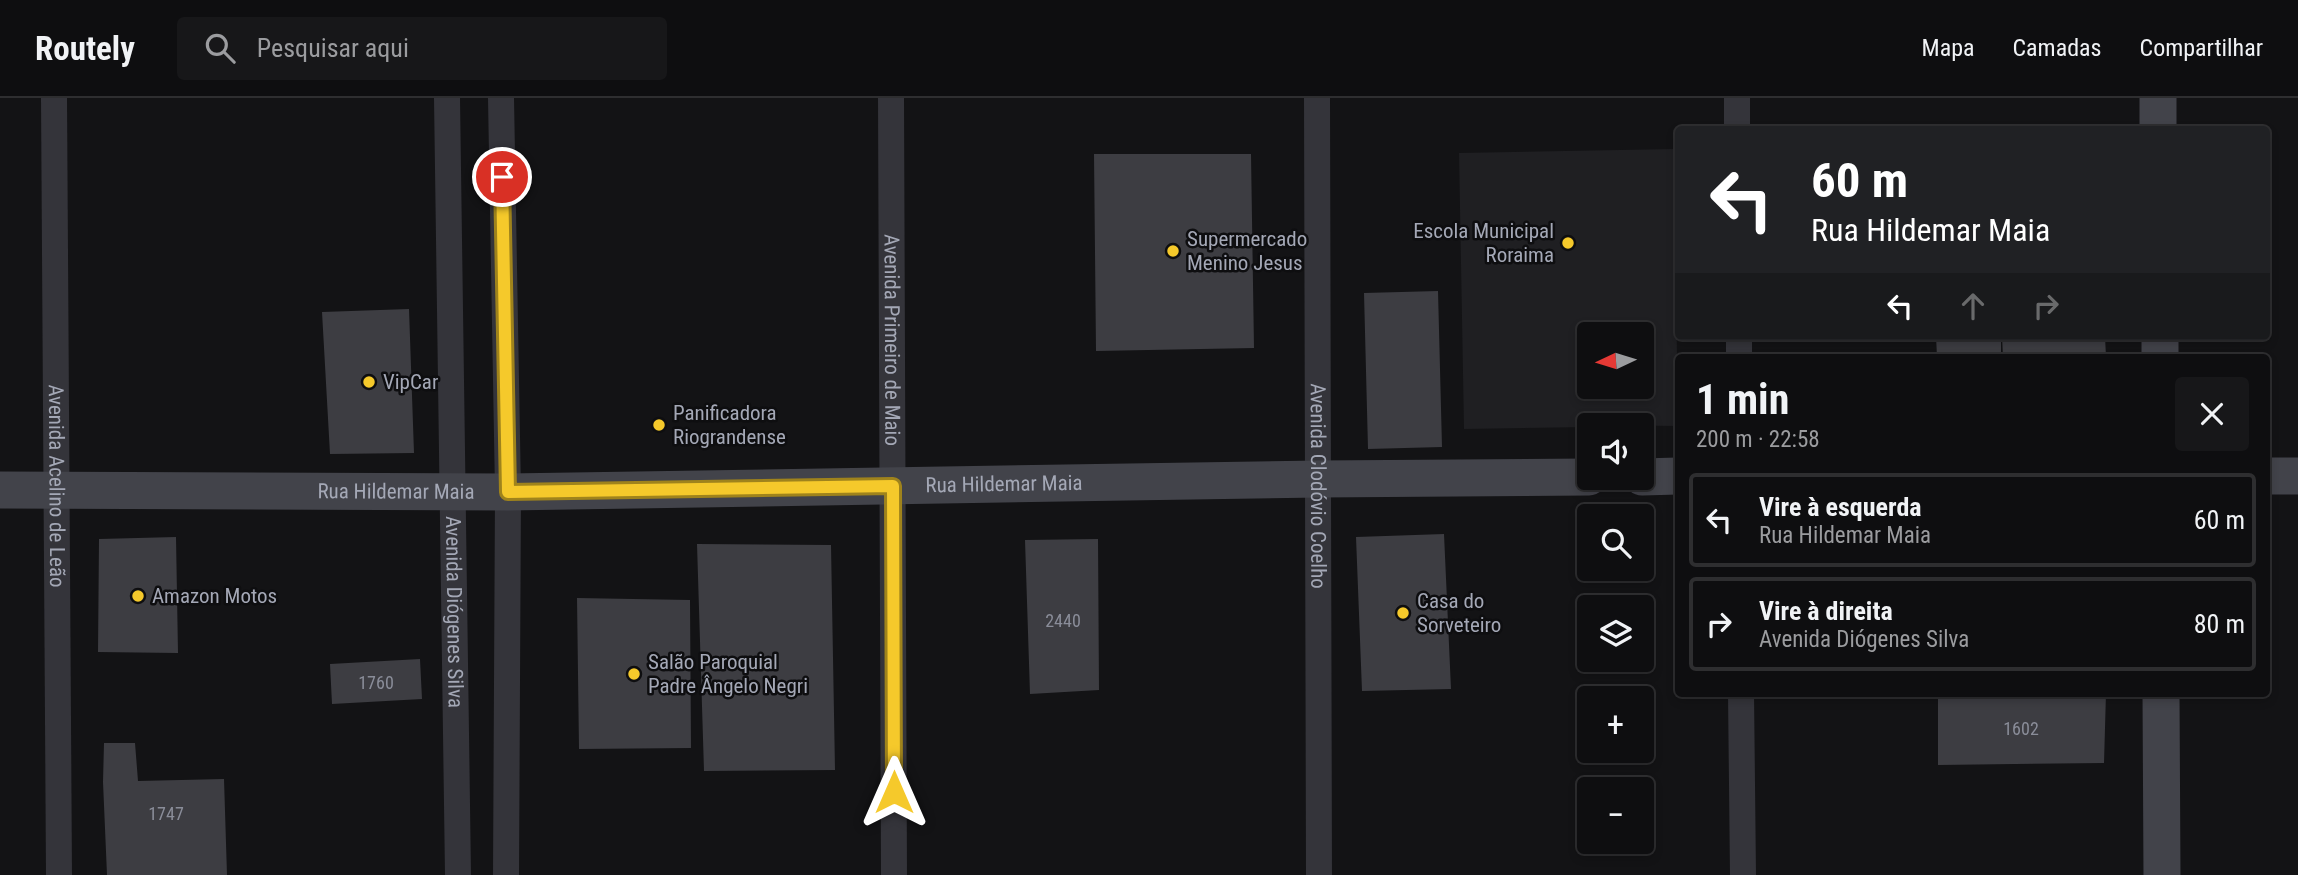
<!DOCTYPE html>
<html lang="pt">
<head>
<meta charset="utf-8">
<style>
  body { margin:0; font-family:"Roboto Condensed",sans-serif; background:#171719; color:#f1f3f6; height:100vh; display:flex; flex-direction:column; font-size:26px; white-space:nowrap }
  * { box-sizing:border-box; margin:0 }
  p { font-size:23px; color:#9b9c9f }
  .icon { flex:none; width:38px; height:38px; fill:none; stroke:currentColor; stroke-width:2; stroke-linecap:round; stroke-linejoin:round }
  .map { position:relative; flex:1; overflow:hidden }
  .details { position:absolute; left:1675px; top:256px; width:595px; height:343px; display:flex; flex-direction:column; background:#0e0e10; border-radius:7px; box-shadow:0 4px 10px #0003,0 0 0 2px #2e2e30 }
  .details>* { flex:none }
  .banner { position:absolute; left:1675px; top:28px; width:595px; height:214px; border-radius:7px; box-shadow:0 4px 10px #0003,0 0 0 2px #2e2e30; background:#202124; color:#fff; overflow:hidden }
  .needle { width:46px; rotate:266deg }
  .buttons { position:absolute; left:1577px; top:224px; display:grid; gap:14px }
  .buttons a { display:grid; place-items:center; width:77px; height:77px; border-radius:7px; background:#0e0e10; box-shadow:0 4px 10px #0003,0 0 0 2px #2e2e30; font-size:35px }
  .pin { position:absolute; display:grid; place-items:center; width:60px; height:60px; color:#fff; margin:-30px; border:4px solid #fff; border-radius:50%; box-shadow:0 2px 7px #0007 }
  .me { position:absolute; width:77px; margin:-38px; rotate:0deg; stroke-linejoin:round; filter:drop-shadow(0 0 5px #0008) }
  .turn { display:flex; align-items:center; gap:24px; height:147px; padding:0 21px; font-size:32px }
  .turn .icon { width:91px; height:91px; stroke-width:2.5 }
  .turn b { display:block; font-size:49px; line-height:60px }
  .lanes { display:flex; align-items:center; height:66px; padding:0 21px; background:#0003; justify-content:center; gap:35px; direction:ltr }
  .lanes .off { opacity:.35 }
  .round { display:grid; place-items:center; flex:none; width:74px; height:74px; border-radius:7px; background:#171719 }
  .summary { display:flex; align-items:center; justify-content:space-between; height:119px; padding:0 21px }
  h1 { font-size:42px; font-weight:700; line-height:52px }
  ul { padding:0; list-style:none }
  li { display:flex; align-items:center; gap:21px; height:94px; margin:0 14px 10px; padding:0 7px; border:4px solid #2e2e30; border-radius:7px }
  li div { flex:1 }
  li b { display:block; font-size:26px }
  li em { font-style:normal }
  header { display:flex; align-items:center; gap:42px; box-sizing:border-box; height:98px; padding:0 35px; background:#0e0e10; border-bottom:2px solid #2e2e30 }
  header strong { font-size:33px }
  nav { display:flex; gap:38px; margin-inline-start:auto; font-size:24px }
  .search { width:490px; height:63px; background:#171719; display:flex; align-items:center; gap:18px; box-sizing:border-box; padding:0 24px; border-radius:7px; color:#9b9c9f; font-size:26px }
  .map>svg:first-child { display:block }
</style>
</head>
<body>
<header>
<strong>Routely</strong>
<div class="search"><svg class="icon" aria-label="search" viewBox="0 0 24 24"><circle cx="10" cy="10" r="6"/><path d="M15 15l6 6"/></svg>Pesquisar aqui</div>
<nav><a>Mapa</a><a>Camadas</a><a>Compartilhar</a></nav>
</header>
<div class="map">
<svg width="2298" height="777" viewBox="0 0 2298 777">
  <rect width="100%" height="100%" fill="#131315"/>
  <path fill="#1f1f22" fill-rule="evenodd" d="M 1674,51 L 1678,328 L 1589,327 L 1589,329 L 1464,331 L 1459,55 ZM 1589,236 L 1642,236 L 1642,289 L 1589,289 Z"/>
  <path fill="#3d3d42" d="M 1094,56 L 1251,56 L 1254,250 L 1096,253 Z
    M 1438,193 L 1442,349 L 1368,351 L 1364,195 Z
    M 409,211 L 414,355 L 330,356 L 322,214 Z
    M 1936,238 L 2001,238 L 2001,259 L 1937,259 Z
    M 2002,238 L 2105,238 L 2106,259 L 2003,259 Z
    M 1444,436 L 1451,591 L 1362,593 L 1356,439 Z
    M 176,439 L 178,555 L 98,554 L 99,441 Z
    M 1098,441 L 1099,592 L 1030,596 L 1025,442 Z
    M 697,446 L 831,447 L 835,672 L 704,673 Z
    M 577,500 L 690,502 L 691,650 L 579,651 Z
    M 420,561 L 422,601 L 332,606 L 330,566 Z
    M 1938,595 L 2106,595 L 2104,665 L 1938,667 Z
    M 104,645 L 135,645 L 138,683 L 224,681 L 227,777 L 107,777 L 103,684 Z"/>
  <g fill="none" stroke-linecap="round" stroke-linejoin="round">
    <g stroke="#34343a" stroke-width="26">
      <path id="s1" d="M 54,0 L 59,777"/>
      <path id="s2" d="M 447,0 L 458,777"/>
      <path d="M 501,0 L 508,394 L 506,777"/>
      <path id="s3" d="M 891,0 L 894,777"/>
      <path id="s4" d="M 1317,0 L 1319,777"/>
      <path d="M 1737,0 L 1737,32"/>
      <path d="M 1739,238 L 1739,259"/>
      <path d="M 1741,595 L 1743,777"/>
    </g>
    <g stroke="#42434a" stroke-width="37">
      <path d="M 2158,0 L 2158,32"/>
      <path d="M 2160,238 L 2160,259"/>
      <path d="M 2266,378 L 2298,378"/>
      <path d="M 1642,379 L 1678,378"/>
      <path id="s5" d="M 0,392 L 508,394 L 1319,381 L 1589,379"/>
      <path d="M 2161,595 L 2162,777"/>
    </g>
  </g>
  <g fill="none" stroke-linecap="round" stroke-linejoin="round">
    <defs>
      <path id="route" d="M 502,79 L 508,394 L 893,388 L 894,694"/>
    </defs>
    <use href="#route" stroke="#9f831c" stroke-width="18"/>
    <use href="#route" stroke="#f5c92b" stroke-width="12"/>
  </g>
  <g fill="#f5c92b" stroke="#0e0e10" stroke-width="2.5">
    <circle cx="1568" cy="145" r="7"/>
    <circle cx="1173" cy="153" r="7"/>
    <circle cx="369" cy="284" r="7"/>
    <circle cx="659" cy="327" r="7"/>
    <circle cx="138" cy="498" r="7"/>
    <circle cx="1403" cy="515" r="7"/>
    <circle cx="634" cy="576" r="7"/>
  </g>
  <g text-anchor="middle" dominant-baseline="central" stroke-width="5" stroke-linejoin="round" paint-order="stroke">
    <g font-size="18" fill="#8a8d99">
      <text x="1063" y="522">2440</text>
      <text x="376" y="584">1760</text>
      <text x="2021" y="630">1602</text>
      <text x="166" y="715">1747</text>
    </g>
    <g font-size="21" fill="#a4a8b6" stroke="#0e0e10" text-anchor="start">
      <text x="1554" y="133" text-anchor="end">Escola Municipal<tspan x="1554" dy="24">Roraima</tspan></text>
      <text x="1187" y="141">Supermercado<tspan x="1187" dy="24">Menino Jesus</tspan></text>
      <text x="383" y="284">VipCar</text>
      <text x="673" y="315">Panificadora<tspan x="673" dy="24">Riograndense</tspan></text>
      <text x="152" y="498">Amazon Motos</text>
      <text x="1417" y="503">Casa do<tspan x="1417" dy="24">Sorveteiro</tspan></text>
      <text x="648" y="564">Salão Paroquial<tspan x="648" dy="24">Padre Ângelo Negri</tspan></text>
    </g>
    <g font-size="21" fill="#a4a8b6" stroke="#0e0e10">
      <text stroke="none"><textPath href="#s3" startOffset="242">Avenida Primeiro de Maio</textPath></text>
      <text stroke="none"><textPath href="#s5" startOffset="1004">Rua Hildemar Maia</textPath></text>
      <text stroke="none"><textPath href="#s4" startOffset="388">Avenida Clodóvio Coelho</textPath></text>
      <text stroke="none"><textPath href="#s1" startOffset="388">Avenida Acelino de Leão</textPath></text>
      <text stroke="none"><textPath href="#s5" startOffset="396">Rua Hildemar Maia</textPath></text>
      <text stroke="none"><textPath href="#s2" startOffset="514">Avenida Diógenes Silva</textPath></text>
    </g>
  </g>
</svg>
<div class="buttons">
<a><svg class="needle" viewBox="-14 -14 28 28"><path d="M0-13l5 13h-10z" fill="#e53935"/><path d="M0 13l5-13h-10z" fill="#9b9c9f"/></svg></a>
<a><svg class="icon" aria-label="sound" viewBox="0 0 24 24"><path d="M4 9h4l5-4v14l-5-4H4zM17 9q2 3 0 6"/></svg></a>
<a><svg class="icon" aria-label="search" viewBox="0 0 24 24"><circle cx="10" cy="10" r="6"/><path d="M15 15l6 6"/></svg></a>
<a><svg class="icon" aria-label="layers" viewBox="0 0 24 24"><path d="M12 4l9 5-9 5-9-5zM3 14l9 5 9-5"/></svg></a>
<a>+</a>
<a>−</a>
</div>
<div class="pin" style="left:502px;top:79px;background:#d93025"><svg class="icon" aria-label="arrive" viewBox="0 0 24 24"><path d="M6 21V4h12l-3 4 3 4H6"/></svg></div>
<svg class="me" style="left:894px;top:694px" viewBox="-20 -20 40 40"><path d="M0-17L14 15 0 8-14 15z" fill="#f5c92b" stroke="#fff" stroke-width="4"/></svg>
<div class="banner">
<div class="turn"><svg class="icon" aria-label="left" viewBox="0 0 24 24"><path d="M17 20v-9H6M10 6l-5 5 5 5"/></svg><div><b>60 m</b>Rua Hildemar Maia</div></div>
<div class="lanes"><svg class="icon" aria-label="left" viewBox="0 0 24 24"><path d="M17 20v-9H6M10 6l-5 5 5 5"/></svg><svg class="icon off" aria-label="ahead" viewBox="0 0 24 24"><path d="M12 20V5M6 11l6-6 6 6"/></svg><svg class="icon off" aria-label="right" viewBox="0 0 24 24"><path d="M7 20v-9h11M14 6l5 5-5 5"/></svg></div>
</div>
<section class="details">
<div class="summary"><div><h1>1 min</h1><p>200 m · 22:58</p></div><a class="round"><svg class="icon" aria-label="close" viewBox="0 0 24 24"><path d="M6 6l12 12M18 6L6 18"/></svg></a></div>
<ul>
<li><svg class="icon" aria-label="left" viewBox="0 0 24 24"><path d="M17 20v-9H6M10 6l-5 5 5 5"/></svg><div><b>Vire à esquerda</b><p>Rua Hildemar Maia</p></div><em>60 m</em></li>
<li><svg class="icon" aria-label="right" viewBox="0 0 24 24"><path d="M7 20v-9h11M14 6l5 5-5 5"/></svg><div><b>Vire à direita</b><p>Avenida Diógenes Silva</p></div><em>80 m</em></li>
</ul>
</section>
</div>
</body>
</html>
